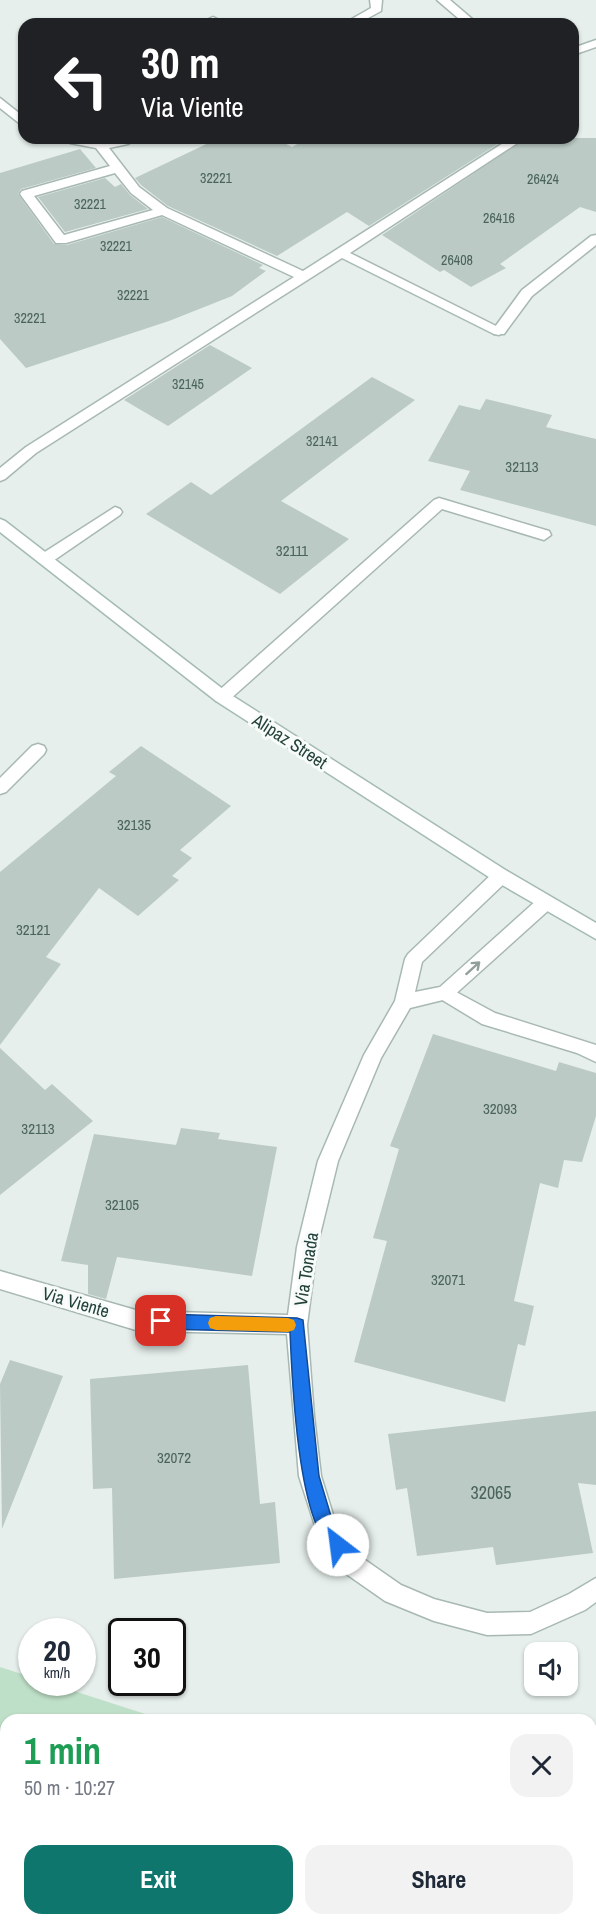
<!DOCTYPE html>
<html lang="en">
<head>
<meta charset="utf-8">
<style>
  body { margin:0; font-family:"Archivo Narrow",sans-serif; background:#f2f2f3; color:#1f2937; height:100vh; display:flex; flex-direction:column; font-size:22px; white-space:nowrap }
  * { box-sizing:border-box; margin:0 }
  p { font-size:20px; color:#747a83 }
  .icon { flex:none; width:33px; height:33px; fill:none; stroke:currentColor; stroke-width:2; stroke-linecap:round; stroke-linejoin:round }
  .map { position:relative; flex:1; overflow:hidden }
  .details { position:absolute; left:0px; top:1714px; width:597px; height:212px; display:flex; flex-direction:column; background:#fff; border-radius:18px 18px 0 0; box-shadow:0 2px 4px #0004 }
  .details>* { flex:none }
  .guide { position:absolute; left:18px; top:18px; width:561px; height:126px; border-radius:18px; box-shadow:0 2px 4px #0004; background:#202124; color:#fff; overflow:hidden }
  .tools { position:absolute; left:524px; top:1642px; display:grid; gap:12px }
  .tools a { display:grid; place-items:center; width:54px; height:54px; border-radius:12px; background:#fff; box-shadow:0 2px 4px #0004; font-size:30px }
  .speed { position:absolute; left:18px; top:1618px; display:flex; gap:12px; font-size:30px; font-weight:700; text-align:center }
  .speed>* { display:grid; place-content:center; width:78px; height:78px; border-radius:50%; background:#fff; box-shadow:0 2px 4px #0004; line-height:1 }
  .speed small { font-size:15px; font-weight:400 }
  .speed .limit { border:3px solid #111; border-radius:9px; background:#fff; color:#111 }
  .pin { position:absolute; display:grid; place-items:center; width:51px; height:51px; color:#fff; margin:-26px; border-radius:12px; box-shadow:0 3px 9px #0006 }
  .me { position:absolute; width:66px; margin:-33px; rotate:330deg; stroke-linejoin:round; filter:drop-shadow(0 0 4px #0008) }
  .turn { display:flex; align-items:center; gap:21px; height:126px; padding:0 24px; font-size:27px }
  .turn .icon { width:78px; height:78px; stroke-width:2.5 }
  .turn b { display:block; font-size:42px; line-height:51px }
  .round { display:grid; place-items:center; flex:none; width:63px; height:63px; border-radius:18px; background:#f2f2f3 }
  .summary { display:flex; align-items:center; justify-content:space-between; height:102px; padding:0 24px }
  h1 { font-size:36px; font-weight:700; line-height:45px; color:#1e9e55 }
  .button { display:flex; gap:12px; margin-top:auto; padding:12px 24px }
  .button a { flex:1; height:69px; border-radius:18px; background:#0f766e; color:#fff; font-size:24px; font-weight:700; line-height:69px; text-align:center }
  .button a+a { background:#f2f2f3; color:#1f2937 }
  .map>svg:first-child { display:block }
</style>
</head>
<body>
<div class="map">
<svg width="596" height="1925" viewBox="0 0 596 1925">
  <rect width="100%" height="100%" fill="#e6efeb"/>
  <path fill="#bfe0c8" d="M 0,1667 L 31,1677 L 32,1683 L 49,1683 L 164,1720 L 6,1720 L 6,1920 L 591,1920 L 591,1823 L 596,1824 L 596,1925 L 0,1925 Z"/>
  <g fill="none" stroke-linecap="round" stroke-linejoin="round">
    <path fill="#8ec9d4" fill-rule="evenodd" d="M 0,1745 L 6,1746 L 6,1762 L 0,1761 Z
      M 591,1897 L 596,1898 L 596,1914 L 591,1913 Z"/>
  </g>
  <path fill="#bbcac4" d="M 219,138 L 275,138 L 292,147 L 308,138 L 507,138 L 369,226 L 347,212 L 277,256 L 168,206 L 141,185 L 135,178 Z
    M 527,138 L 596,138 L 596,212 L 580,207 L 500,264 L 506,268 L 471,287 L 444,270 L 440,272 L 382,235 Z
    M 80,149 L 96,168 L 21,189 L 18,194 L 54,244 L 67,245 L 162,217 L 263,265 L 259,268 L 266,271 L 232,296 L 169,321 L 26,368 L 0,339 L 0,173 Z
    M 105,178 L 115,187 L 121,184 L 130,195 L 148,209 L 65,232 L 38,197 Z
    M 210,345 L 252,368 L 168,426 L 124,400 Z
    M 372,377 L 415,400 L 281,501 L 349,539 L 280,594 L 146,514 L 191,482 L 211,495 Z
    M 486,399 L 552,415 L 546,427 L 596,439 L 596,526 L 460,490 L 470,471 L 428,461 L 459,405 L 480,410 Z
    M 141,746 L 231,806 L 180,850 L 192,858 L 172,876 L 179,880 L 138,916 L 99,888 L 46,957 L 61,964 L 0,1045 L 0,872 L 116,776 L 109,772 Z
    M 433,1034 L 556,1071 L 559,1062 L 596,1073 L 596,1116 L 582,1162 L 564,1160 L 558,1188 L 540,1183 L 514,1301 L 534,1306 L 525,1346 L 518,1344 L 505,1402 L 354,1362 L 387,1241 L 373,1238 L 399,1149 L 390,1146 Z
    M 0,1048 L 45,1090 L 52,1084 L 93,1121 L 0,1195 Z
    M 181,1128 L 220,1133 L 218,1139 L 277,1147 L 252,1276 L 117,1257 L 106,1299 L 88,1294 L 88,1265 L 61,1261 L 94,1134 L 176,1145 Z
    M 10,1360 L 63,1376 L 2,1529 L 0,1384 Z
    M 248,1365 L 260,1504 L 275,1502 L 280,1563 L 114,1579 L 112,1488 L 93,1489 L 90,1379 Z
    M 596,1411 L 596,1485 L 578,1483 L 593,1553 L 496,1565 L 493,1547 L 417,1556 L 407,1488 L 396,1490 L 388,1434 Z"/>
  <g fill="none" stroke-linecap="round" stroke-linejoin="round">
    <defs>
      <path id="lane" d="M 370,0 L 382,0 L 381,11 L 357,24 L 343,24 L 371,8 Z
        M 437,0 L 450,0 L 478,24 L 465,24 Z
        M 213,17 L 228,24 L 198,24 Z
        M 596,40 L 596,47 L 573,55 L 573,48 Z
        M 0,98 L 24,117 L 24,127 L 0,108 Z
        M 60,138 L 99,141 L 138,138 L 128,144 L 109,148 L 139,187 L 167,208 L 303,271 L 511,138 L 525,138 L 350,253 L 506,331 L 499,335 L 494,334 L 342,258 L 36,453 L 5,479 L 0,481 L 0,468 L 26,447 L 294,277 L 162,215 L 66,243 L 56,243 L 20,194 L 22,191 L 110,166 L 96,148 L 70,143 ZM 115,173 L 131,193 L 153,210 L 64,235 L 34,196 Z
        M 439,498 L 549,531 L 551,535 L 544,540 L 442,509 L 228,701 L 216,701 L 214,697 L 216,693 L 434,500 Z
        M 115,507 L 120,509 L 122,512 L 120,515 L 50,563 L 40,563 L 37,559 L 40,555 Z
        M 445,986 L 495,1013 L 596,1045 L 596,1062 L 577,1053 L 482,1024 L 439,998 L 436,993 L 439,988 Z"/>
      <path id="street" d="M 596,235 L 596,245 L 532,296 L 504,334 L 494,334 L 492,331 L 522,290 L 591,236 Z
        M 38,744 L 44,746 L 46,750 L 44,754 L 6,792 L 0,794 L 0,778 L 32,746 Z
        M 501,869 L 507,871 L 510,876 L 507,881 L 422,962 L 415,992 L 440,987 L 538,899 L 544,897 L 550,899 L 553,904 L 550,909 L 451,998 L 410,1008 L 381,1058 L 338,1161 L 317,1247 L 307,1325 L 314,1416 L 321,1476 L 335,1521 L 358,1555 L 401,1585 L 434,1599 L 487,1613 L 530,1612 L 569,1594 L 596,1578 L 596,1602 L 585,1610 L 531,1634 L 487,1635 L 434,1621 L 385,1601 L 342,1571 L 318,1535 L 299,1476 L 287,1334 L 139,1331 L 0,1289 L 0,1271 L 139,1311 L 288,1315 L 297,1247 L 318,1161 L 364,1055 L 395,1001 L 405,959 L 408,954 L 495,871 Z"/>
      <path id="secondary" d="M 0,519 L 5,521 L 228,693 L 507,871 L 596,923 L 596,939 L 495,881 L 216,701 L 0,532 Z"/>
    </defs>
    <use href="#lane" stroke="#a8b8b2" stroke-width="3"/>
    <use href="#street" stroke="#a8b8b2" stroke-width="3"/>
    <use href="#secondary" stroke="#a4bbb3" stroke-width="3"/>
    <use href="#lane" fill="#fff" fill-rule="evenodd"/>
    <use href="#street" fill="#fff" fill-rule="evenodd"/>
    <use href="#secondary" fill="#fff" fill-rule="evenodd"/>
  </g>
  <defs><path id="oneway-shaft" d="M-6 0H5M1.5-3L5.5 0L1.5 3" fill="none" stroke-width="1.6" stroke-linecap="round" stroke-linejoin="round" transform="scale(1.5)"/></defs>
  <use stroke="#92a09c" href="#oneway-shaft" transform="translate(473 968) rotate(-42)"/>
  <path fill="#1a73e8" stroke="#114b97" stroke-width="1.5" d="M 161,1314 L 297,1318 L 303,1320 L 319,1476 L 333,1523 L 347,1545 L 344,1551 L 338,1553 C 297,1536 292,1374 290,1332 L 161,1329 L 156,1326 L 154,1321 L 156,1316 Z"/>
  <path fill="#f59e0b" d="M 216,1316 L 288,1318 L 294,1320 L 296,1325 L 294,1330 L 288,1332 L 216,1330 L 210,1328 L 208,1323 L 210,1318 Z"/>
  <g text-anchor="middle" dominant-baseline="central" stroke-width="6" stroke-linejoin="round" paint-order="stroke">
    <g font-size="14" fill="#4a645c">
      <text x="216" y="178">32221</text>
      <text x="543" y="179">26424</text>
      <text x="90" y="204">32221</text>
      <text x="499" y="218">26416</text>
      <text x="116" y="246">32221</text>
      <text x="457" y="260">26408</text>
      <text x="133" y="295">32221</text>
      <text x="30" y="318">32221</text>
      <text x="188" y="384">32145</text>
      <text x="322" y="441">32141</text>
    </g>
    <g font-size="15" fill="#4a645c">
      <text x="522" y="466">32113</text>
      <text x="292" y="550">32111</text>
      <text x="134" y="824">32135</text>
      <text x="33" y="929">32121</text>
      <text x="500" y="1108">32093</text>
      <text x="38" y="1128">32113</text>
      <text x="122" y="1204">32105</text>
      <text x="448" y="1279">32071</text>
      <text x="174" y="1457">32072</text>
    </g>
    <g font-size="18" fill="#24423a" stroke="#f7fbf9">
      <text transform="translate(290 741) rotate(33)">Alipaz Street</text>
      <text transform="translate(306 1269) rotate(-81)">Via Tonada</text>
      <text transform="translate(76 1302) rotate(16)">Via Viente</text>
    </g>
    <g font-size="18" fill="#4a645c">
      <text x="491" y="1492">32065</text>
    </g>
  </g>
</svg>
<div class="tools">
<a><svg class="icon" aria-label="sound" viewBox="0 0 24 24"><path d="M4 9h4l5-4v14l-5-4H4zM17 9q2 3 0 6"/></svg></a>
</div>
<div class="speed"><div>20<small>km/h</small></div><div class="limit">30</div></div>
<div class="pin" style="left:161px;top:1321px;background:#d93025"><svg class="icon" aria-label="arrive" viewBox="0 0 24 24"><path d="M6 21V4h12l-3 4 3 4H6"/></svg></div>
<svg class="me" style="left:338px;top:1545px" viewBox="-20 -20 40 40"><circle r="19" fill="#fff"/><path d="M0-13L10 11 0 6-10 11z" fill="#1a73e8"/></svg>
<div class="guide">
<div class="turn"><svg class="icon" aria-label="left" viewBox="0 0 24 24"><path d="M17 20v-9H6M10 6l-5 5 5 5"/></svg><div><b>30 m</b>Via Viente</div></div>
</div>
<section class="details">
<div class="summary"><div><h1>1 min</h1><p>50 m · 10:27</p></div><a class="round"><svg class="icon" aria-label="close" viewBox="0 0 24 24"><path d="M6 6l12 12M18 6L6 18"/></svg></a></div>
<div class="button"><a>Exit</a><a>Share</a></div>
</section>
</div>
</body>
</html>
